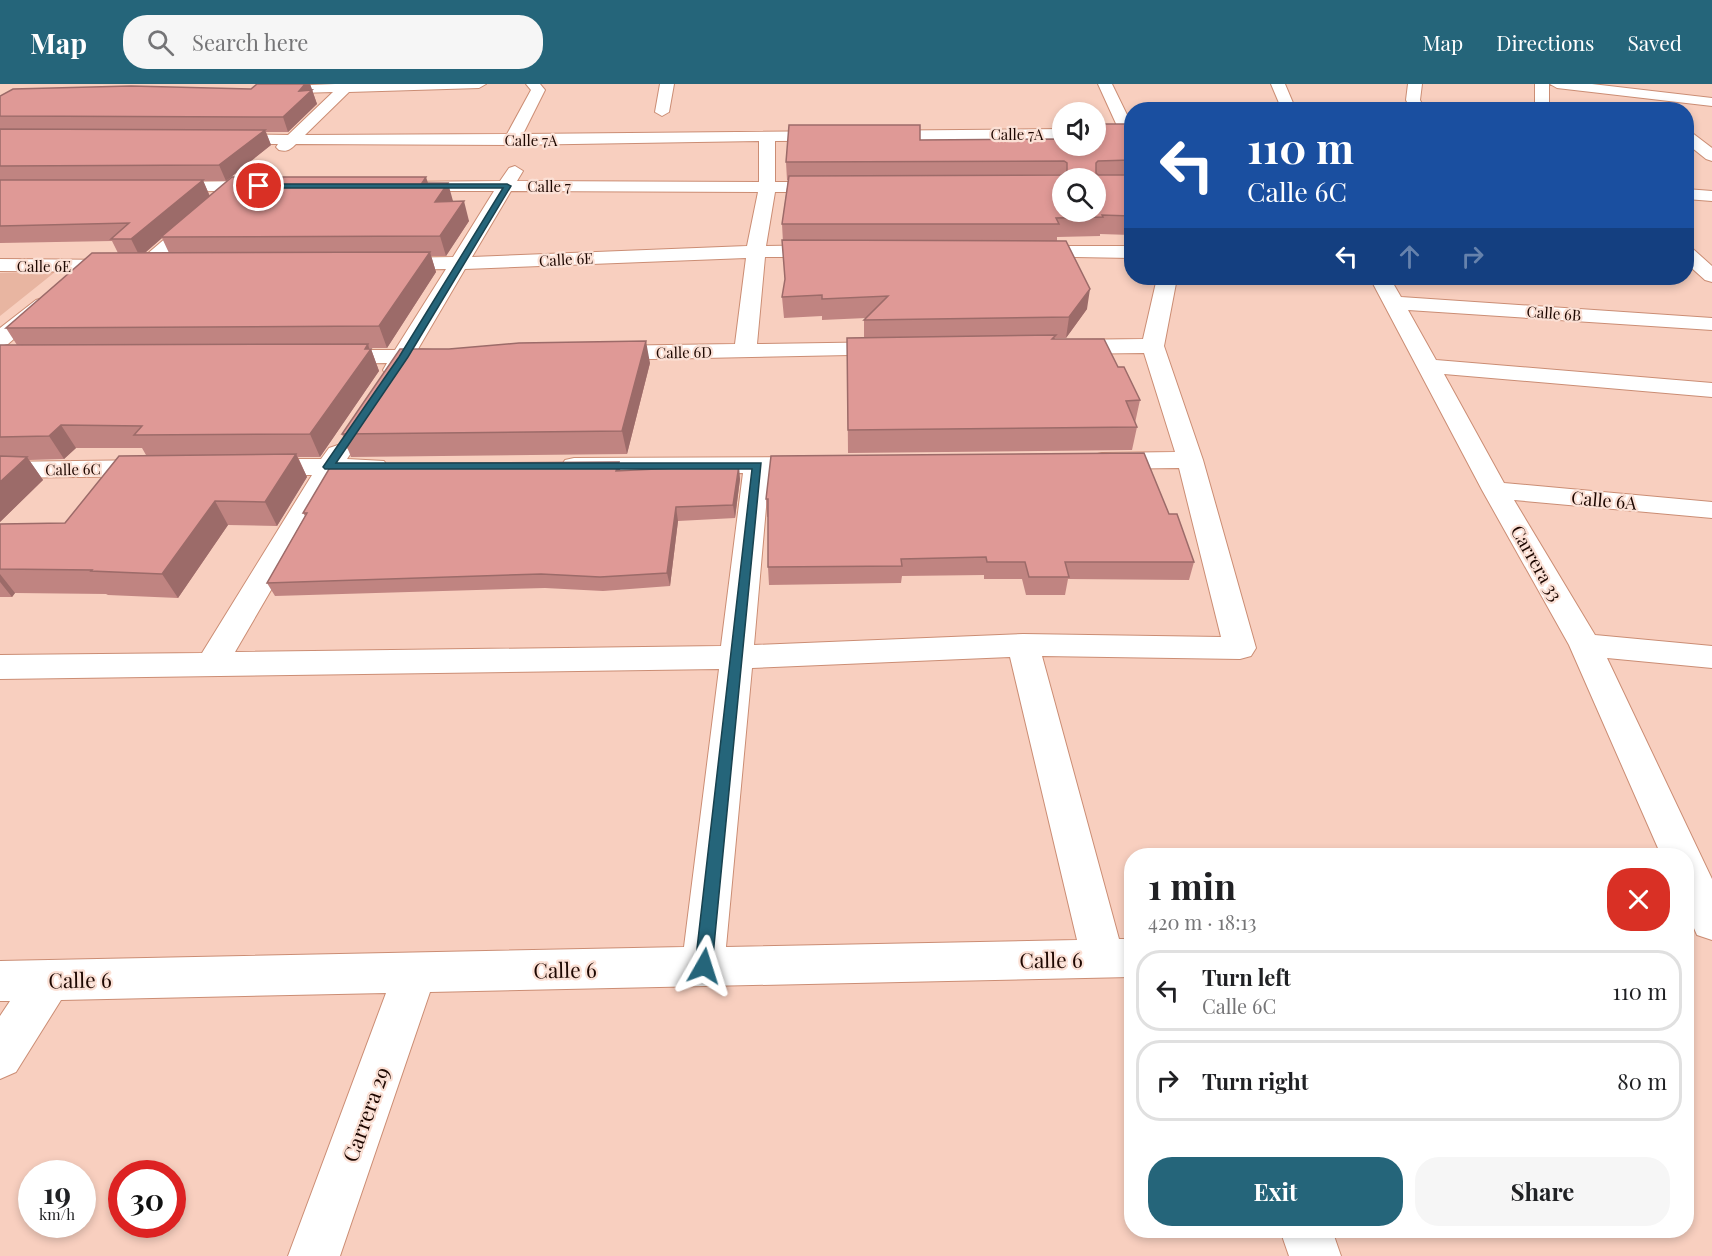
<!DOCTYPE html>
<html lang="en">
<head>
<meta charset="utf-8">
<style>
  body { margin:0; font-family:"Playfair Display",serif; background:#f6f6f6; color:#202124; height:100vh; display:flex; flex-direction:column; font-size:22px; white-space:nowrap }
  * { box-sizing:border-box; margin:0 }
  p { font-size:20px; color:#757577 }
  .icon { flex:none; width:33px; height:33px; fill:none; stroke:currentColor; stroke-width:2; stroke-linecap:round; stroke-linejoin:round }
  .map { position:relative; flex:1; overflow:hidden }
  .details { position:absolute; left:1124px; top:764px; width:570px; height:390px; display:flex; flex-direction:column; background:#fff; border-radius:24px; box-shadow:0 3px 9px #0003 }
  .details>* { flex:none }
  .hud { position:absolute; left:1124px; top:18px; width:570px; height:183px; border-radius:24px; box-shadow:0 3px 9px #0003; background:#1a4fa0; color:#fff; overflow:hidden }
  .tools { position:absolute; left:1052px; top:18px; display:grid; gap:12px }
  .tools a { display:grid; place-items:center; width:54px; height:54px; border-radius:50%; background:#fff; box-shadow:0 3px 9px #0003; font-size:30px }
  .speed { position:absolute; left:18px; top:1076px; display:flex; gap:12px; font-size:30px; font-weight:700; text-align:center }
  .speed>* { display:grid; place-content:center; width:78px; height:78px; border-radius:50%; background:#fff; box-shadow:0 3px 9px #0003; line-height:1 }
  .speed small { font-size:15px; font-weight:400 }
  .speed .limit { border:9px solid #d22; background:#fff; color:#111 }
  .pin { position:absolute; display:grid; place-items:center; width:51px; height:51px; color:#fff; margin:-26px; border:3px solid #fff; border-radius:50%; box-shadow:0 2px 6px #0007 }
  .me { position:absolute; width:66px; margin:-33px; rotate:6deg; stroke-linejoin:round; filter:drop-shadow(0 0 4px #0008) }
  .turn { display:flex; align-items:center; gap:21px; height:126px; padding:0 24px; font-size:27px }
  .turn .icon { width:78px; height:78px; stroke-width:2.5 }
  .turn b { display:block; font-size:42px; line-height:51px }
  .lanes { display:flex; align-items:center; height:57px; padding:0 24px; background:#0003; justify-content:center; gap:30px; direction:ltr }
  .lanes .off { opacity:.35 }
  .round { display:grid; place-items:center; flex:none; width:63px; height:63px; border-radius:24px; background:#f6f6f6 }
  .summary { display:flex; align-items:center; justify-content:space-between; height:102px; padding:0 24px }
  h1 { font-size:36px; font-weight:700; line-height:45px }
  .primary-button { display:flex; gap:12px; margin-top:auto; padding:12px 24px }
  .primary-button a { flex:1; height:69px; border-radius:24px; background:#25657a; color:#fff; font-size:24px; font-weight:700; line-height:69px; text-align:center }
  .primary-button a+a { background:#f6f6f6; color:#202124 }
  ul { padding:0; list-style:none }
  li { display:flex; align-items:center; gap:18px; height:81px; margin:0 12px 9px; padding:0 12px; border:3px solid #e0e0e0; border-radius:24px }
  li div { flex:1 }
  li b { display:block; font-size:22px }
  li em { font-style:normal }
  header { display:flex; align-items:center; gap:36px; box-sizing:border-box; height:84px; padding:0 30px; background:#25657a; color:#fff }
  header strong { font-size:28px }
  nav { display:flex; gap:33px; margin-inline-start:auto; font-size:21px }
  .search { width:420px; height:54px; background:#f6f6f6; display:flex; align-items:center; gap:15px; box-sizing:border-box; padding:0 21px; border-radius:24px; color:#757577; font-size:22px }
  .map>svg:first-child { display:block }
</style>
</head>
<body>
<header>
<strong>Map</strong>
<div class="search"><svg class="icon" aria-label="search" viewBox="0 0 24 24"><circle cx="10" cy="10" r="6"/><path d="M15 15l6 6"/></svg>Search here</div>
<nav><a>Map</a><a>Directions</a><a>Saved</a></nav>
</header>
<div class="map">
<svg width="1712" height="1172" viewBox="0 0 1712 1172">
  <rect width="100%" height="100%" fill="#f8cfbf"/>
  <path fill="#e8b5a1" d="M 55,188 L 0,232 L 0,189 Z"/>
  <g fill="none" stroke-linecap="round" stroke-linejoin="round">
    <defs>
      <path id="street" d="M 335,0 L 486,0 L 479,4 L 349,8 L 305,51 L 507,50 L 531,6 L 526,0 L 540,0 L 545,6 L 523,50 L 1062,45 L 1062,55 L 775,57 L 775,98 L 832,98 L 840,103 L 832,108 L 775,108 L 766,162 L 829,161 L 836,163 L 838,167 L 836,171 L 829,173 L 765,173 L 757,260 L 893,258 L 901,260 L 904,265 L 901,270 L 602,276 L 594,274 L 591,269 L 594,264 L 602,262 L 735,260 L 746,174 L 465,185 L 418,265 L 448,267 L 451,272 L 448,277 L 410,279 L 402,291 L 394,293 L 386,291 L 383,286 L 387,279 L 329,280 L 321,278 L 318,273 L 321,268 L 329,266 L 395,266 L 446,185 L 389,186 L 382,184 L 379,180 L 382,176 L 389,174 L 453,173 L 494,107 L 404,107 L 396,102 L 398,98 L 500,97 L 509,84 L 515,82 L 523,87 L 517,97 L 759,98 L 759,57 L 512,61 L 296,60 C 290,66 287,68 279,66 L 276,63 L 278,60 L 224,60 L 216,55 L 224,50 L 288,51 L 333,8 L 266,10 L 261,9 L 259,6 L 261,3 ZM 511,107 L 758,108 L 747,162 L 472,173 Z
        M 660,0 L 674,0 L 669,28 L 662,32 L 655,28 Z
        M 1098,0 L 1112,0 L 1131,39 L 1131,60 L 1123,55 Z
        M 1271,0 L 1285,0 L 1296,26 L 1282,26 Z
        M 1408,0 L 1422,0 L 1420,16 L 1425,26 L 1411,26 L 1406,16 Z
        M 1535,0 L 1549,0 L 1549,26 L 1535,26 Z
        M 1550,0 L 1592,0 L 1712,14 L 1712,22 L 1557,4 Z
        M 1686,46 L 1691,48 L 1712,64 L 1712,77 L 1706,75 L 1686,59 Z
        M 265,97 L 271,98 L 273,102 L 271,106 L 161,108 L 153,103 L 161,98 Z
        M 1686,105 L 1712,107 L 1712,117 L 1686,115 Z
        M 201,128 L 207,129 L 210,133 L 207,137 L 153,185 L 139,185 L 136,181 L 139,177 L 195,129 Z
        M 1027,162 L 1131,162 L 1131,174 L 1020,172 L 1017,168 L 1020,164 Z
        M 1686,163 L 1693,165 L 1712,182 L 1712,198 L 1705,196 L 1686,179 Z
        M 0,175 L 121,176 L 128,178 L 131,182 L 128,186 L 121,188 L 0,187 Z
        M 1157,194 L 1177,194 L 1164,262 L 1203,376 L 1256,564 L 1251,572 L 1240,575 L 1042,572 L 1119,855 L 1131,855 L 1131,893 L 430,908 L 340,1172 L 288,1172 L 386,909 L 61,916 L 16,988 L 0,995 L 0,932 L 10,917 L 0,917 L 0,877 L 684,863 L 719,585 L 0,595 L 0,571 L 202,569 L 312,391 L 259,391 L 250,389 L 246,383 L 250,377 L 259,375 L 321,375 L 329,364 L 338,361 L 347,364 L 351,369 L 347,375 L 384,377 L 388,383 L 384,389 L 375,391 L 338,391 L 235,568 L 721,562 L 743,389 L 574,390 L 565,388 L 561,382 L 565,376 L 574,374 L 816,373 L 825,375 L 829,381 L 825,387 L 816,389 L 769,389 L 754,561 L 1023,550 L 1221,553 L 1179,384 L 1102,385 L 1093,383 L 1089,377 L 1093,371 L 1102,369 L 1175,368 L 1144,269 L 1064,270 L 1056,268 L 1053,263 L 1056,258 L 1064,256 L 1143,255 ZM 1010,573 L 1077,856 L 726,863 L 752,584 Z
        M 1370,194 L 1390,194 L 1401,213 L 1712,234 L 1712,246 L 1408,226 L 1436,276 L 1712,299 L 1712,313 L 1444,290 L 1504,399 L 1712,418 L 1712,434 L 1514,416 L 1595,551 L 1712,562 L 1712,584 L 1607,574 L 1712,795 L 1712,856 L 1697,851 L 1686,826 L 1686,771 L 1661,771 L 1569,561 L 1482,406 Z
        M 43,214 L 50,216 L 53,220 L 50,224 L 8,260 L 0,262 L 0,244 L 36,216 Z
        M 153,376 L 162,378 L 166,384 L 162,390 L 153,392 L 0,394 L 0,378 Z
        M 1280,1146 L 1332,1146 L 1341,1172 L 1289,1172 Z"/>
    </defs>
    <use href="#street" stroke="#cb8d74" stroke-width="2"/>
    <use href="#street" fill="#fff" fill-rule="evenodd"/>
  </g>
  <path fill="#c08481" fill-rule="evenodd" d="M 310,0 L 317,20 L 288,48 L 266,48 L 271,61 L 226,97 L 203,97 L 210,112 L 428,99 L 453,117 L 469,137 L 446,172 L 431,172 L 436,188 L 387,264 L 369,264 L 369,265 L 371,265 L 379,287 L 320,373 L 298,373 L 307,393 L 277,442 L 228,441 L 178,514 L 108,511 L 106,510 L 15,509 L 12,513 L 0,513 L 0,440 L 65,439 L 146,371 L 142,364 L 76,364 L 64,375 L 29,376 L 43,396 L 0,438 L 0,261 L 17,261 L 6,244 L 118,169 L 112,157 L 0,159 L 0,12 L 251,5 ZM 162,154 L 169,169 L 145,169 Z
    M 1098,40 L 1131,44 L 1131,151 L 1100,150 L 1100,152 L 1057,153 L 1057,157 L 1087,225 L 1066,254 L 1055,254 L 1055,255 L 1118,283 L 1140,316 L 1135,339 L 1137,343 L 1132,366 L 848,369 L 847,254 L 864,254 L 864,236 L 866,234 L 822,236 L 822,232 L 784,234 L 782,213 L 785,196 L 782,140 L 788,96 L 787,96 L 786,78 L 920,56 L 1095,62 Z
    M 650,279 L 627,370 L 351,373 L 342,350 Z
    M 619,378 L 620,387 L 740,395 L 735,434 L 678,437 L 670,502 L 603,507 L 545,504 L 275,512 L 267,499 L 305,432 L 303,429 Z
    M 766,415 L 1169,430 L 1194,478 L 1189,496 L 1068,495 L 1065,511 L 1026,511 L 1022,495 L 984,495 L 984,491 L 902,492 L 901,499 L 769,501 L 768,483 L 768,433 L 767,433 Z"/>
  <path fill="#9c6b69" d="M 305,0 L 310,0 L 317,20 L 288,48 L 283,33 L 299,7 Z
    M 265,46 L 271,61 L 226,97 L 219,81 Z
    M 426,93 L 432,111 L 422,99 Z
    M 203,96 L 210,113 L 161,153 L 162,154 L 140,173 L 131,155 Z
    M 448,99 L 453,117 L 440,137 L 435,118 Z
    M 464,117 L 469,137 L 446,172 L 440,152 Z
    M 430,168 L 436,188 L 387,264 L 379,242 Z
    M 1090,205 L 1087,225 L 1066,254 L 1069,233 Z
    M 646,257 L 650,279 L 627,370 L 622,347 Z
    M 368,260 L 370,267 L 371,265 L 379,287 L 320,373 L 310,350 Z
    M 61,341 L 76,364 L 64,375 L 49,352 Z
    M 296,370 L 307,393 L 277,442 L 265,418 Z
    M 27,373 L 43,396 L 0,438 L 0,398 Z
    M 619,378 L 621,391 L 616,387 Z
    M 739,381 L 740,395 L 735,434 L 733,421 Z
    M 215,417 L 228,441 L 178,514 L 162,490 Z
    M 676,423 L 678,437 L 670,502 L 667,489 Z
    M 0,490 L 15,509 L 12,513 L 0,498 Z"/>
  <path fill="#df9996" stroke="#9c6b69" stroke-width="1.5" fill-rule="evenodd" d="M 257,0 L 305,0 L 299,7 L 312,6 L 283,33 L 0,32 L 0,12 L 13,5 L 131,2 L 251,5 Z
    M 1095,37 L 1098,40 L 1125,40 L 1131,44 L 1131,76 L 1098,77 L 1096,79 L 1096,89 L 1098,91 L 1131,91 L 1131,132 L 1102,131 L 1103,133 L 1056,134 L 1059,140 L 782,140 L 789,92 L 1065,91 L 1067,89 L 1067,79 L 1064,77 L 786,78 L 789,41 L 920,41 L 920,56 L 1062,55 L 1062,62 L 1095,62 ZM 1062,94 L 1095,94 L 1095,128 L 1062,128 Z
    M 0,45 L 265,46 L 219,81 L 0,82 Z
    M 232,93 L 426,93 L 422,99 L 448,99 L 435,118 L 464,117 L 440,152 L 161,153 Z
    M 0,96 L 203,96 L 131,155 L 111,155 L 129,139 L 0,142 Z
    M 782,156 L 1066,157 L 1090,205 L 1069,233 L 864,236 L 888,212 L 822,215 L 822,211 L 782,213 L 785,195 Z
    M 430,168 L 379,242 L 6,244 L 92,169 Z
    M 1056,251 L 1052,255 L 1104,255 L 1118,283 L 1124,283 L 1140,316 L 1126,317 L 1137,343 L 848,346 L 847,254 Z
    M 646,257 L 622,347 L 342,350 L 400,265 L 449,265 L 519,259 Z
    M 368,260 L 365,265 L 371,265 L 310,350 L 134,351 L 142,342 L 61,341 L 49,352 L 0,353 L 0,261 Z
    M 1144,369 L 1169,430 L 1177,430 L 1194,478 L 1065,478 L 1069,493 L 1029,493 L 1025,478 L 987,478 L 986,473 L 901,475 L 902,482 L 768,483 L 768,415 L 766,415 L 771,372 Z
    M 296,370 L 265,418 L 215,417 L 162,490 L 91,487 L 92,486 L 0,485 L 0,440 L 65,439 L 119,372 Z
    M 0,372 L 27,373 L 0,398 Z
    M 619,378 L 616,387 L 739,381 L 733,421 L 676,423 L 667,489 L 600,493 L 541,490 L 267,499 L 307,429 L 303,429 L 332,380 Z"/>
  <path fill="#25657a" stroke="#18424f" stroke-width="1.5" d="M 507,100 L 511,102 L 408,273 L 336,379 L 761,379 L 712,882 L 710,888 L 704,891 L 697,888 L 695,882 L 752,385 L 325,385 L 323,383 L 399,273 L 503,104 L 259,104 L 256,102 L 259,100 Z"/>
  <g text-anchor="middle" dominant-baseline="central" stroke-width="4.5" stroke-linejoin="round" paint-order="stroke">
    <g font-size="15" fill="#1d0701" stroke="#fbe0d5">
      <text x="1017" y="50">Calle 7A</text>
      <text x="531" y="56">Calle 7A</text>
      <text x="549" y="102">Calle 7</text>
      <text transform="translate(566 175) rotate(-3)">Calle 6E</text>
      <text x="44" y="182">Calle 6E</text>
      <text transform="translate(1554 229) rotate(4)">Calle 6B</text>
      <text transform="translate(684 268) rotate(-1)">Calle 6D</text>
      <text transform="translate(73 385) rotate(-1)">Calle 6C</text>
    </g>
    <g font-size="18" fill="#1d0701" stroke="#fbe0d5">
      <text transform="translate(1604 416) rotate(5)">Calle 6A</text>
      <text transform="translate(1537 479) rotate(60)">Carrera 33</text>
    </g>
    <g font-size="21" fill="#1d0701" stroke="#fbe0d5">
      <text transform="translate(1051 875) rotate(-1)">Calle 6</text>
      <text transform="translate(565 885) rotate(-1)">Calle 6</text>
      <text transform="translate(80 895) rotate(-1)">Calle 6</text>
      <text transform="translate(365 1030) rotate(-70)">Carrera 29</text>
    </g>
  </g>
</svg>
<div class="tools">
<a><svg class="icon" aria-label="sound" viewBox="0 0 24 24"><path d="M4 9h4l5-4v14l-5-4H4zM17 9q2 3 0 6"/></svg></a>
<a><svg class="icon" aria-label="search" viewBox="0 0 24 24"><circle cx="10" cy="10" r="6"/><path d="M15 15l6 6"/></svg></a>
</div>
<div class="speed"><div>19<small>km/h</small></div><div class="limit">30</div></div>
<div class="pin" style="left:259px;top:102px;background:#d93025"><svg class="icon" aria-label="arrive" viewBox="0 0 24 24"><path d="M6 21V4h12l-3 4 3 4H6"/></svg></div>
<svg class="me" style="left:704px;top:882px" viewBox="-20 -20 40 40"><path d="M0-17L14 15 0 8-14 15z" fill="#25657a" stroke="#fff" stroke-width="4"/></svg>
<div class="hud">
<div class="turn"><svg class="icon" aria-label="left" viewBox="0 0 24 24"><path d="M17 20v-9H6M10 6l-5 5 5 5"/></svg><div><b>110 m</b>Calle 6C</div></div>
<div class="lanes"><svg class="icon" aria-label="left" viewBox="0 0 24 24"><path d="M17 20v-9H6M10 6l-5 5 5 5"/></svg><svg class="icon off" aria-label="ahead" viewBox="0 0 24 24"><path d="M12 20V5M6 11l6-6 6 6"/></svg><svg class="icon off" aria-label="right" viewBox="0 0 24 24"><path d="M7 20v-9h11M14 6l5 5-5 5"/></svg></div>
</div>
<section class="details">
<div class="summary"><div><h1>1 min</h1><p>420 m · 18:13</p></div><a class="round" style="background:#d93025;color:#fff"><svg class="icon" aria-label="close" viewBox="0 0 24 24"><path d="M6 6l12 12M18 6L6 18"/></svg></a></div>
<ul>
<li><svg class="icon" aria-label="left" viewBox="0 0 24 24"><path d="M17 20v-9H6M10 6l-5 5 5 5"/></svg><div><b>Turn left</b><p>Calle 6C</p></div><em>110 m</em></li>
<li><svg class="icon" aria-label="right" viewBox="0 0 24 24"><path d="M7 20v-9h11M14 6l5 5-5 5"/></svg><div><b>Turn right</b></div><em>80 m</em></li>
</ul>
<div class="primary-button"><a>Exit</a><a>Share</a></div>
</section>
</div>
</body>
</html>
